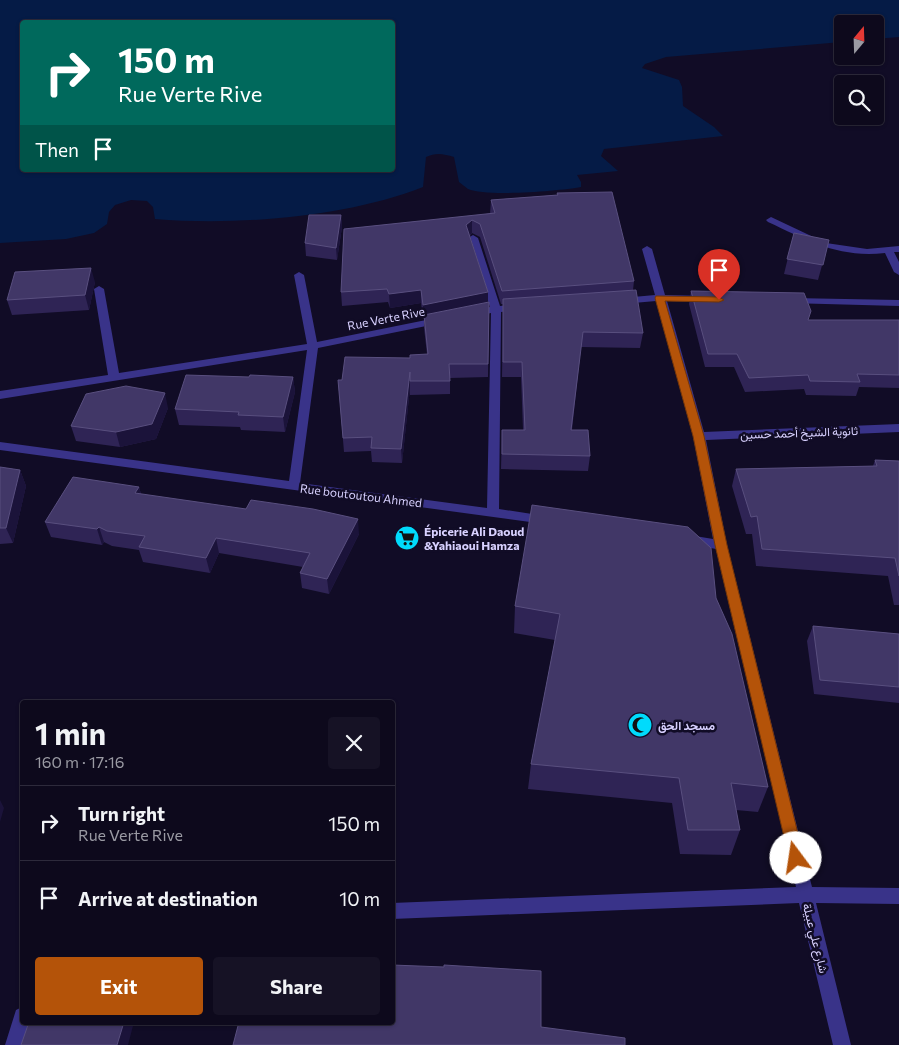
<!DOCTYPE html>
<html lang="en">
<head>
<meta charset="utf-8">
<style>
  body { margin:0; font-family:Commissioner,Vazirmatn,sans-serif; background:#161225; color:#f1f3f6; height:100vh; display:flex; flex-direction:column; font-size:19px; white-space:nowrap }
  * { box-sizing:border-box; margin:0 }
  p { font-size:16px; color:#9a9aa3 }
  .icon { flex:none; width:28px; height:28px; fill:none; stroke:currentColor; stroke-width:2; stroke-linecap:round; stroke-linejoin:round }
  .map { position:relative; flex:1; overflow:hidden }
  .sheet { position:absolute; left:20px; top:700px; width:375px; height:325px; display:flex; flex-direction:column; background:#0d091c; border-radius:5px; box-shadow:0 1px 4px #0004,0 0 0 1px #2d2a3b }
  .sheet>* { flex:none }
  .guide { position:absolute; left:20px; top:20px; width:375px; height:152px; border-radius:5px; box-shadow:0 1px 4px #0004,0 0 0 1px #2d2a3b; background:#00695c; color:#fff; overflow:hidden }
  .needle { width:32px; rotate:19deg }
  .buttons { position:absolute; left:834px; top:15px; display:grid; gap:10px }
  .buttons a { display:grid; place-items:center; width:50px; height:50px; border-radius:5px; background:#0d091c; box-shadow:0 1px 4px #0004,0 0 0 1px #2d2a3b; font-size:25px }
  .pin { position:absolute; display:grid; place-items:center; width:42px; height:42px; color:#fff; margin:-51px -21px; border-radius:50% 50% 50% 0; rotate:-45deg; box-shadow:0 0 5px #0007 }
  .pin .icon { rotate:45deg }
  .me { position:absolute; width:55px; margin:-28px; rotate:346deg; stroke-linejoin:round; filter:drop-shadow(0 0 4px #0008) }
  .turn { display:flex; align-items:center; gap:18px; height:105px; padding:0 15px; font-size:22px }
  .turn .icon { width:65px; height:65px; stroke-width:2.5 }
  .turn b { display:block; font-size:35px; line-height:42px }
  .then { display:flex; align-items:center; height:48px; padding:0 15px; background:#0003; gap:10px; font-size:19px }
  .round { display:grid; place-items:center; flex:none; width:52px; height:52px; border-radius:5px; background:#161225 }
  .headline { display:flex; align-items:center; justify-content:space-between; height:85px; padding:0 15px }
  h1 { font-size:30px; font-weight:700; line-height:38px }
  .cta { display:flex; gap:10px; margin-top:auto; padding:10px 15px }
  .cta a { flex:1; height:58px; border-radius:5px; background:#b45309; color:#fff; font-size:20px; font-weight:700; line-height:58px; text-align:center }
  .cta a+a { background:#161225; color:#f1f3f6 }
  ul { padding:0; list-style:none }
  li { display:flex; align-items:center; gap:15px; height:75px; padding:0 15px; border-top:1px solid #2d2a3b }
  li div { flex:1 }
  li b { display:block; font-size:19px }
  li em { font-style:normal }
  .map>svg:first-child { display:block }
</style>
</head>
<body>
<div class="map">
<svg width="899" height="1045" viewBox="0 0 899 1045">
  <rect width="100%" height="100%" fill="#110c26"/>
  <path fill="#051b46" fill-rule="evenodd" d="M 0,0 L 899,0 L 899,37 L 875,39 L 875,24 L 842,24 L 842,42 L 666,57 L 645,64 L 642,68 L 679,80 L 682,87 L 683,106 L 714,127 L 723,136 L 604,149 L 601,156 L 618,171 L 577,175 L 581,182 L 581,187 C 560,191 486,197 468,189 C 465,187 462,184 459,182 L 454,157 C 444,154 436,152 426,157 L 423,187 C 347,217 237,226 155,219 L 153,207 L 147,201 L 131,200 L 115,205 L 109,212 L 107,224 L 94,233 L 66,239 L 0,243 ZM 22,22 L 392,22 L 392,170 L 22,170 Z"/>
  <g fill="none" stroke-linecap="round" stroke-linejoin="round">
    <path fill="#393389" fill-rule="evenodd" d="M 771,217 L 826,243 L 867,249 L 899,246 L 899,252 L 894,252 L 899,262 L 899,275 L 894,272 L 885,253 C 838,258 809,241 768,222 L 766,220 Z
      M 473,235 L 478,238 L 500,306 L 519,304 L 524,307 L 519,310 L 501,312 L 499,509 L 545,516 L 549,517 L 551,520 L 549,523 L 545,524 L 0,450 L 0,442 L 289,481 L 307,350 L 0,399 L 0,391 L 108,375 L 94,289 L 99,286 L 104,289 L 119,373 L 307,344 L 294,275 L 299,272 L 304,275 L 317,342 L 441,317 L 446,320 L 441,323 L 318,348 L 300,483 L 487,508 L 491,313 L 472,317 L 467,314 L 468,312 L 490,307 L 468,238 Z
      M 647,246 L 652,249 L 665,295 L 707,296 L 712,299 L 707,302 L 667,301 L 704,432 L 899,424 L 899,432 L 706,440 L 727,545 L 812,887 L 899,888 L 899,904 L 816,903 L 851,1045 L 833,1045 L 799,903 L 392,919 L 392,903 L 796,887 L 716,549 L 685,543 L 683,540 L 685,537 L 689,535 L 713,539 L 693,436 L 656,301 L 622,304 L 617,301 L 622,298 L 655,295 L 642,249 Z
      M 792,298 L 899,300 L 899,306 L 788,303 L 788,299 Z
      M 22,1007 L 22,1022 L 29,1022 L 23,1045 L 5,1045 L 16,1010 Z"/>
  </g>
  <path fill="#2f2455" d="M 557,193 L 634,281 L 633,290 L 643,333 L 640,348 L 581,347 L 572,430 L 590,456 L 588,471 L 501,469 L 502,430 L 523,430 L 521,377 L 502,377 L 503,304 L 501,304 L 480,237 L 472,233 L 470,236 L 488,292 L 488,302 L 489,302 L 488,377 L 450,378 L 450,394 L 410,395 L 410,388 L 402,463 L 372,462 L 371,451 L 344,452 L 338,380 L 342,380 L 410,358 L 427,354 L 424,328 L 424,318 L 423,319 L 421,303 L 390,308 L 388,302 L 342,306 L 341,292 L 344,229 L 490,214 L 491,200 L 557,195 Z
    M 341,215 L 342,227 L 337,260 L 306,256 L 305,243 Z
    M 794,233 L 829,240 L 818,280 L 784,274 Z
    M 95,282 L 89,310 L 12,315 L 7,300 Z
    M 691,291 L 808,320 L 899,320 L 899,388 L 859,387 L 856,396 L 806,395 L 804,389 L 745,392 L 734,367 L 705,367 L 689,304 Z
    M 293,377 L 295,392 L 285,432 L 241,430 L 240,427 L 179,425 L 175,409 Z
    M 168,408 L 156,439 L 120,447 L 76,441 L 71,426 Z
    M 875,460 L 899,461 L 899,605 L 894,605 L 888,576 L 756,566 L 752,534 L 746,534 L 732,486 L 736,469 L 873,466 Z
    M 0,467 L 20,470 L 26,486 L 13,543 L 0,544 Z
    M 139,487 L 141,494 L 359,534 L 329,594 L 302,588 L 300,573 L 303,567 L 219,553 L 210,573 L 143,562 L 139,550 L 112,546 L 104,542 L 102,545 L 51,537 L 45,522 Z
    M 716,598 L 768,787 L 758,812 L 736,810 L 740,830 L 731,855 L 680,854 L 672,803 L 528,789 L 531,764 L 555,640 L 514,633 L 515,606 Z
    M 813,626 L 899,634 L 899,703 L 814,694 L 807,641 Z"/>
  <path fill="#1b133a" d="M 341,215 L 342,227 L 337,260 L 336,248 Z
    M 472,220 L 472,233 L 466,239 L 466,225 Z
    M 91,268 L 95,282 L 89,310 L 85,295 Z
    M 421,290 L 421,303 L 390,308 L 389,294 Z
    M 488,292 L 488,306 L 423,319 L 423,305 Z
    M 410,372 L 410,388 L 402,463 L 401,449 Z
    M 293,377 L 295,392 L 285,432 L 283,417 Z
    M 165,393 L 168,408 L 156,439 L 120,447 L 116,432 Z
    M 20,470 L 26,486 L 13,543 L 6,528 Z
    M 139,487 L 143,502 L 135,493 Z
    M 358,519 L 359,534 L 329,594 L 327,579 Z
    M 99,527 L 104,542 L 102,545 L 97,529 Z
    M 216,538 L 219,553 L 210,573 L 206,558 Z
    M 0,800 L 4,808 L 0,822 Z
    M 124,1022 L 134,1022 L 128,1045 L 117,1045 Z"/>
  <path fill="#413767" stroke="#594f7f" d="M 612,192 L 634,281 L 502,291 L 480,224 L 472,220 L 466,225 L 488,292 L 423,305 L 421,290 L 389,294 L 387,289 L 341,292 L 344,229 L 495,213 L 491,200 L 558,195 L 557,193 Z
    M 309,215 L 341,215 L 336,248 L 305,243 Z
    M 794,233 L 829,240 L 823,265 L 787,259 Z
    M 91,268 L 85,295 L 7,300 L 15,272 Z
    M 636,290 L 643,333 L 583,332 L 571,430 L 588,430 L 590,456 L 502,454 L 502,430 L 525,430 L 522,362 L 503,362 L 503,299 Z
    M 691,291 L 804,293 L 811,311 L 808,320 L 899,320 L 899,375 L 857,374 L 860,382 L 810,381 L 808,375 L 749,378 L 737,354 L 708,354 Z
    M 489,302 L 488,364 L 449,364 L 450,381 L 410,381 L 410,372 L 401,449 L 371,448 L 372,437 L 343,438 L 338,380 L 342,380 L 345,357 L 410,358 L 410,355 L 428,354 L 424,315 Z
    M 186,375 L 249,377 L 250,375 L 293,377 L 283,417 L 238,415 L 239,412 L 175,409 Z
    M 126,386 L 165,393 L 152,424 L 116,432 L 71,426 L 86,394 Z
    M 875,460 L 899,461 L 899,576 L 895,558 L 762,549 L 757,516 L 751,517 L 736,469 L 877,466 Z
    M 0,467 L 20,470 L 6,528 L 0,528 Z
    M 73,477 L 139,487 L 135,493 L 246,509 L 251,500 L 313,509 L 358,519 L 327,579 L 300,573 L 310,553 L 216,538 L 206,558 L 139,547 L 145,536 L 107,531 L 99,527 L 97,529 L 45,522 Z
    M 532,505 L 688,527 L 711,548 L 716,598 L 732,634 L 768,787 L 731,783 L 740,830 L 688,830 L 679,778 L 531,764 L 560,614 L 515,606 Z
    M 813,626 L 899,634 L 899,687 L 820,680 Z
    M 392,965 L 444,967 L 444,965 L 541,971 L 541,1027 L 625,1038 L 625,1045 L 233,1045 L 239,1022 L 392,1022 Z
    M 29,1022 L 124,1022 L 117,1045 L 21,1045 Z"/>
  <path fill="#b45309" stroke="#753606" d="M 656,296 L 719,297 L 724,300 L 719,302 L 665,301 L 704,436 L 727,545 L 804,858 L 802,863 L 796,865 L 791,863 L 789,858 L 715,545 L 693,436 L 655,298 Z"/>
  <defs>
    <symbol id="supermarket-disc" viewBox="-11 -11 22 22"><circle r="9.5" fill="#00dbfc" stroke="#110c26"/><path d="M-6-5.5h2.5l.6 2H6L4.5 2H-2.5L-4.4-4H-6ZM-1.5 3.2a1.3 1.3 0 1 0 .1 0ZM3 3.2a1.3 1.3 0 1 0 .1 0Z" fill="#111"/></symbol>
    <symbol id="mosque-disc" viewBox="-11 -11 22 22"><circle r="9.5" fill="#00dbfc" stroke="#110c26"/><path d="M3.5-4.9A6 6 0 1 0 3.5 4.9A5 5 0 1 1 3.5-4.9Z" fill="#111"/></symbol>
  </defs>
  <g fill-rule="evenodd">
    <use href="#supermarket-disc" x="393" y="524" width="28" height="28"/>
    <use href="#mosque-disc" x="626" y="711" width="28" height="28"/>
  </g>
  <g text-anchor="middle" dominant-baseline="central" stroke-width="5" stroke-linejoin="round" paint-order="stroke">
    <g font-size="12" fill="#d8d1ff" stroke="#110c26">
      <text transform="translate(386 318) rotate(-11)">Rue Verte Rive</text>
      <text transform="translate(799 432) rotate(-2)">ثانوية الشيخ أحمد حسين</text>
      <text transform="translate(361 495) rotate(7)">Rue boutoutou Ahmed</text>
      <text transform="translate(816 938) rotate(76)">شارع علي عبيلة</text>
    </g>
    <g font-size="12" font-weight="bold" fill="#d8d1ff" stroke="#110c26" text-anchor="start">
      <text x="424" y="531">Épicerie Ali Daoud<tspan x="424" dy="14">&amp;Yahiaoui Hamza</tspan></text>
      <text x="658" y="725">مسجد الحق</text>
    </g>
  </g>
</svg>
<div class="buttons">
<a><svg class="needle" viewBox="-14 -14 28 28"><path d="M0-13l5 13h-10z" fill="#e53935"/><path d="M0 13l5-13h-10z" fill="#9a9aa3"/></svg></a>
<a><svg class="icon" aria-label="search" viewBox="0 0 24 24"><circle cx="10" cy="10" r="6"/><path d="M15 15l6 6"/></svg></a>
</div>
<div class="pin" style="left:719px;top:300px;background:#d93025"><svg class="icon" aria-label="arrive" viewBox="0 0 24 24"><path d="M6 21V4h12l-3 4 3 4H6"/></svg></div>
<svg class="me" style="left:796px;top:858px" viewBox="-20 -20 40 40"><circle r="19" fill="#fff"/><path d="M0-13L10 11 0 6-10 11z" fill="#b45309"/></svg>
<div class="guide">
<div class="turn"><svg class="icon" aria-label="right" viewBox="0 0 24 24"><path d="M7 20v-9h11M14 6l5 5-5 5"/></svg><div><b>150 m</b>Rue Verte Rive</div></div>
<div class="then">Then<svg class="icon" aria-label="arrive" viewBox="0 0 24 24"><path d="M6 21V4h12l-3 4 3 4H6"/></svg></div>
</div>
<section class="sheet">
<div class="headline"><div><h1>1 min</h1><p>160 m · 17:16</p></div><a class="round"><svg class="icon" aria-label="close" viewBox="0 0 24 24"><path d="M6 6l12 12M18 6L6 18"/></svg></a></div>
<ul>
<li><svg class="icon" aria-label="right" viewBox="0 0 24 24"><path d="M7 20v-9h11M14 6l5 5-5 5"/></svg><div><b>Turn right</b><p>Rue Verte Rive</p></div><em>150 m</em></li>
<li><svg class="icon" aria-label="arrive" viewBox="0 0 24 24"><path d="M6 21V4h12l-3 4 3 4H6"/></svg><div><b>Arrive at destination</b></div><em>10 m</em></li>
</ul>
<div class="cta"><a>Exit</a><a>Share</a></div>
</section>
</div>
</body>
</html>
